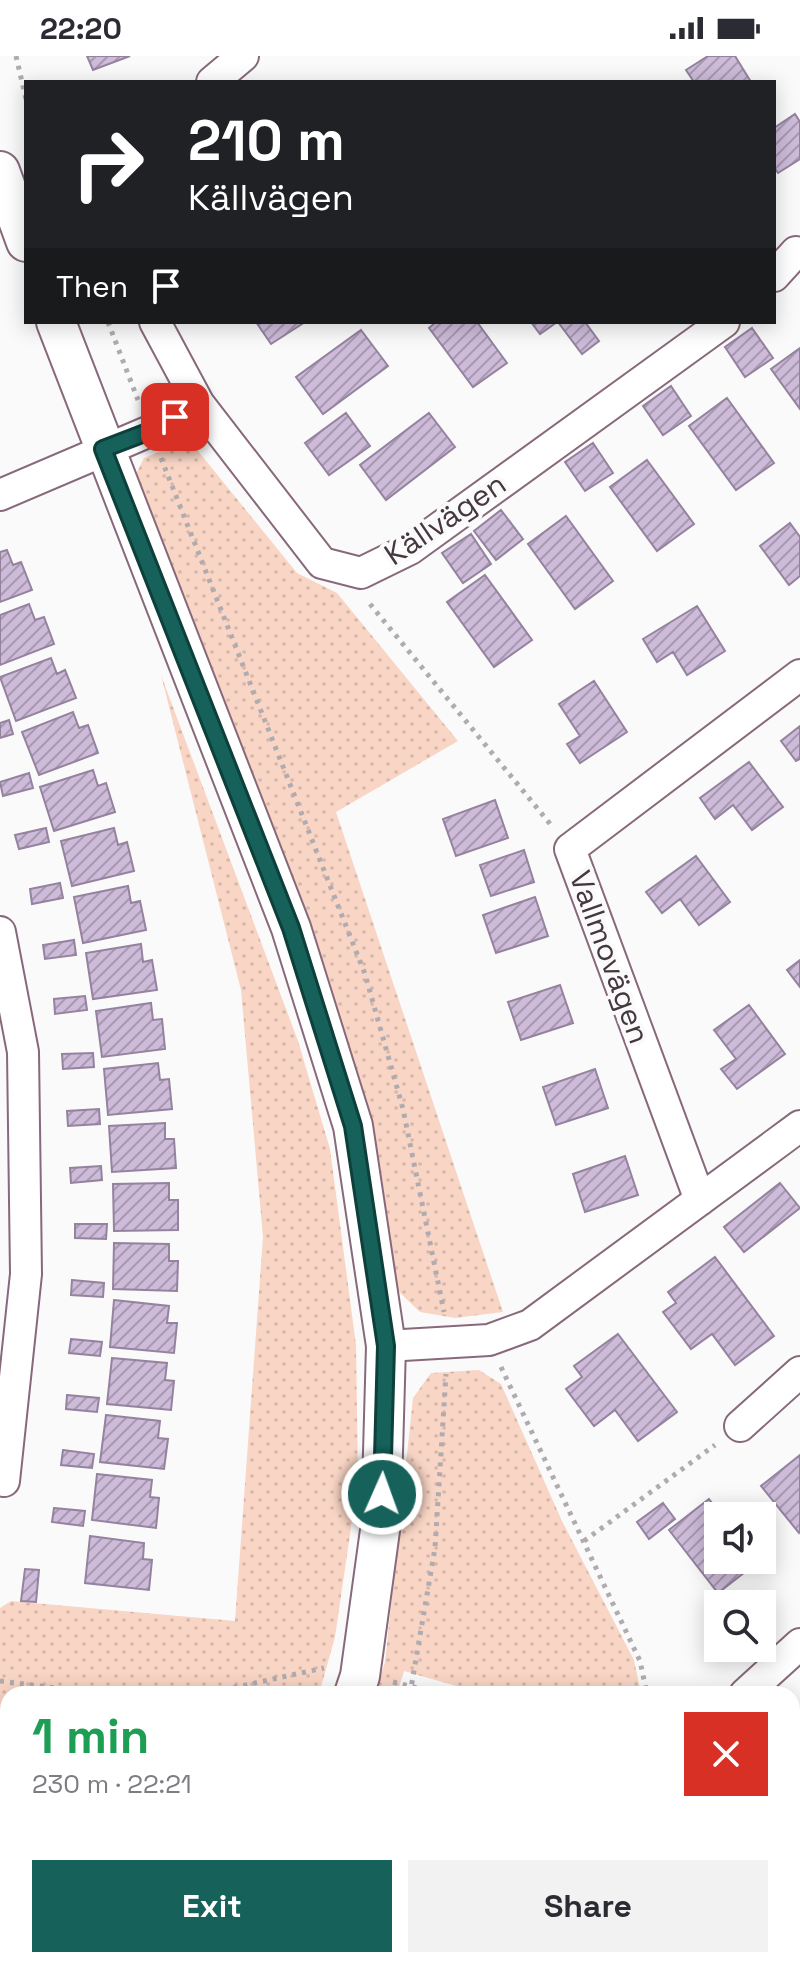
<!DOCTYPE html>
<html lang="en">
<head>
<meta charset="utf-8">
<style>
  body { margin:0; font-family:"Space Grotesk",sans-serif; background:#f2f2f3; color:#2b2b33; height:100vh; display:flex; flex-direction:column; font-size:30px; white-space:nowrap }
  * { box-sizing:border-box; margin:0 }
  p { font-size:26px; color:#7c7c81 }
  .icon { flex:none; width:44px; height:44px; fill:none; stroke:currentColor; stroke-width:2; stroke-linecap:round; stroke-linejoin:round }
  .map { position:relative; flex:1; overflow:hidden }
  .sheet { position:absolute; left:0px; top:1630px; width:800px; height:282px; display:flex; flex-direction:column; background:#fff; border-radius:24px 24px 0 0; box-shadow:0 4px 20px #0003 }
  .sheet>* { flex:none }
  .banner { position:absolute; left:24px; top:24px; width:752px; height:244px; border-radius:0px; box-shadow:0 4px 20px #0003; background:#202124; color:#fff; overflow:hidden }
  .tools { position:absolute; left:704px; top:1446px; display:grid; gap:16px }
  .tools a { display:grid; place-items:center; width:72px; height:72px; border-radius:0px; background:#fff; box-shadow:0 4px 20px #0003; font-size:40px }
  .pin { position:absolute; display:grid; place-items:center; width:68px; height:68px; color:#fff; margin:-34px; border-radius:16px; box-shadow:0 4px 12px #0006 }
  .me { position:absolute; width:88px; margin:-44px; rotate:2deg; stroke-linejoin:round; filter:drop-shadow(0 0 6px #0008) }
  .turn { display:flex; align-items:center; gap:28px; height:168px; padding:0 32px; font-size:36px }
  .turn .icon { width:104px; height:104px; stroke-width:2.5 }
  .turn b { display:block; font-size:56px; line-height:68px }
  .then { display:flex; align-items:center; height:76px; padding:0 32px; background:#0003; gap:16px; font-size:30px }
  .round { display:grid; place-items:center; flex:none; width:84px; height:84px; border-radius:0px; background:#f2f2f3 }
  .head { display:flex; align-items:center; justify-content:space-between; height:136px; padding:0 32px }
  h1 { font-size:48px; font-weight:700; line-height:60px; color:#1e9e55 }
  .action { display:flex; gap:16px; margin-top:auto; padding:16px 32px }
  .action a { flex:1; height:92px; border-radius:0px; background:#16625b; color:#fff; font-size:32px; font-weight:700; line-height:92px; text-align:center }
  .action a+a { background:#f2f2f3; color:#2b2b33 }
  .status { display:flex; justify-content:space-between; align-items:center; height:56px; padding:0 40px; background:#fff; direction:ltr }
  .status svg { height:22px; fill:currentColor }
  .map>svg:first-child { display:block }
</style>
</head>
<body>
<div class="status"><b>22:20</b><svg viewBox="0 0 49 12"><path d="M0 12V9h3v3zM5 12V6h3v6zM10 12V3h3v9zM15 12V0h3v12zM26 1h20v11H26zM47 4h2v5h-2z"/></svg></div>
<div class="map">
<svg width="800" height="1911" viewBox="0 0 800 1911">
  <defs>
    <pattern id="grass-dots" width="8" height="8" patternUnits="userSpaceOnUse" patternTransform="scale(2)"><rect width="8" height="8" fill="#f9d5c5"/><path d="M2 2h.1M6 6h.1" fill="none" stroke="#d7b7aa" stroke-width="1.8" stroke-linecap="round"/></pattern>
    <pattern id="building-hatch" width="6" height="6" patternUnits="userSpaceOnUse" patternTransform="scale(2)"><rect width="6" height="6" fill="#cdbbd9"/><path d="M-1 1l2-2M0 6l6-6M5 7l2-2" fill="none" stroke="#a899b1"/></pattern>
  </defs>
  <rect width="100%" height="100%" fill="#fafafa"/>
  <path fill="url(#grass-dots)" d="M 174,390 L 194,390 L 297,517 L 337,537 L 458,685 L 336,756 L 503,1256 L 455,1262 L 420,1256 L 395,1232 L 134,422 L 144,402 Z
    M 161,619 L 298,985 L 330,1093 L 356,1289 L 358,1424 L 335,1581 L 319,1638 L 8,1638 L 8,1668 L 0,1665 L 0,1552 L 11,1545 L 235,1565 L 263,1181 L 241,934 Z
    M 479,1314 L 501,1328 L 562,1465 L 634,1604 L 641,1638 L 484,1638 L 404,1615 L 397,1638 L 375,1638 L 385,1606 L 413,1342 L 431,1317 Z
    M 122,1904 L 215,1904 L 212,1911 L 119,1911 Z
    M 279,1904 L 403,1904 L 413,1911 L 276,1911 Z"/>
  <path fill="url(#building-hatch)" stroke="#94829f" stroke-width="2" d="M 87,0 L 130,0 L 93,14 Z
    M 708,0 L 735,0 L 751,26 L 694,26 L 686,14 Z
    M 795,58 L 800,66 L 800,103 L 778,117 L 774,111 L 774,72 Z
    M 256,266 L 305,266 L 271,288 Z
    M 436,266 L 477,266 L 507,307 L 473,331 L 429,272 Z
    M 531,266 L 557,266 L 540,278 Z
    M 558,266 L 585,266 L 599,285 L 582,298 Z
    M 752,272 L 773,302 L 745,321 L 725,291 Z
    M 361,274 L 388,310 L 323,358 L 296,321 Z
    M 800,292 L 800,353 L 771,313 Z
    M 671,330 L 691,360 L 663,379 L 643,350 Z
    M 727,342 L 774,407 L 736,434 L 689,370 Z
    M 346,357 L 370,390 L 329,419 L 305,387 Z
    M 429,357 L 455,391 L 386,444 L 360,409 Z
    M 593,387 L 613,417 L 585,435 L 565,406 Z
    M 647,404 L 694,468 L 657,495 L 610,431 Z
    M 501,454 L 523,483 L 496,504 L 474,475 Z
    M 566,460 L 613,525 L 575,553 L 528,488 Z
    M 790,467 L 800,481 L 800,520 L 789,529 L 760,490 Z
    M 471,478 L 491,508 L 463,527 L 442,497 Z
    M 7,494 L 13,509 L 21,506 L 32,534 L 0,546 L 0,496 Z
    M 485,519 L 532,584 L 494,611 L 447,546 Z
    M 29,548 L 35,564 L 44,561 L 54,588 L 0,609 L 0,559 Z
    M 697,550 L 725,595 L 687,619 L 673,596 L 657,606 L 643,583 Z
    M 51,602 L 57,618 L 65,614 L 76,642 L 16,665 L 0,621 Z
    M 594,625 L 627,676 L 580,707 L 567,688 L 580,680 L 559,648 Z
    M 73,656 L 79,672 L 88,669 L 98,697 L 39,719 L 22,676 Z
    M 9,664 L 13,678 L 0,682 L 0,667 Z
    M 800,670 L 800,703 L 796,705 L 781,685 Z
    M 749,706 L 783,751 L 752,774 L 733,749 L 715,763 L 700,742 Z
    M 93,714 L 98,730 L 106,727 L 115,756 L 54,775 L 40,731 Z
    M 29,717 L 33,732 L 3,740 L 0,726 Z
    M 495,744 L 508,782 L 456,800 L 443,763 Z
    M 46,772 L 49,786 L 19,793 L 15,779 Z
    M 114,772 L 118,789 L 127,786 L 134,815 L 72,830 L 61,785 Z
    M 524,794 L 534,826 L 491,840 L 480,809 Z
    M 696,800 L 730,846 L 699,869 L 680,843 L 662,857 L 646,836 Z
    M 60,827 L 63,842 L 32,848 L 30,833 Z
    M 128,830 L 131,847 L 140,845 L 146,874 L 83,887 L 74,841 Z
    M 535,841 L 548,880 L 496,897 L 483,859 Z
    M 74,884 L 76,899 L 45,903 L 43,889 Z
    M 141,888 L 143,906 L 152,904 L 157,934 L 93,943 L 86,897 Z
    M 800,904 L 800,931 L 787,914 Z
    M 560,929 L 573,967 L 521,984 L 508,946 Z
    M 85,940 L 87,954 L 55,958 L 54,943 Z
    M 151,947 L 153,964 L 162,963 L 165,993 L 102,1001 L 96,955 Z
    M 749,949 L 785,998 L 737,1033 L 721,1013 L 736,1003 L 714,974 Z
    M 93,997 L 94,1011 L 63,1013 L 62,998 Z
    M 158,1007 L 160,1024 L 169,1023 L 172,1053 L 108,1059 L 104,1013 Z
    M 595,1013 L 608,1052 L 556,1069 L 543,1031 Z
    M 99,1053 L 100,1068 L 68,1070 L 67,1055 Z
    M 165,1067 L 165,1083 L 174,1083 L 176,1112 L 112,1116 L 109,1070 Z
    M 625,1100 L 638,1139 L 585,1156 L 573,1118 Z
    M 101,1110 L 102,1124 L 71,1127 L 70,1112 Z
    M 169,1127 L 169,1144 L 178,1144 L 178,1174 L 114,1175 L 113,1128 Z
    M 780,1127 L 800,1152 L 744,1196 L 724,1171 Z
    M 75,1168 L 107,1168 L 106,1183 L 75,1182 Z
    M 114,1187 L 169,1188 L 169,1205 L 178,1205 L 177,1235 L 113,1233 Z
    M 715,1201 L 774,1280 L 735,1309 L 712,1278 L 691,1293 L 663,1256 L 676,1247 L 668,1236 Z
    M 72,1224 L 104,1227 L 103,1241 L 71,1239 Z
    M 114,1244 L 169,1250 L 167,1267 L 177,1267 L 174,1297 L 110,1291 Z
    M 618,1278 L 677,1356 L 638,1385 L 615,1354 L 594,1370 L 566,1333 L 582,1321 L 574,1310 Z
    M 71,1283 L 102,1286 L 100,1300 L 69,1297 Z
    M 112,1302 L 167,1307 L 165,1324 L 174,1325 L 171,1354 L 107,1348 Z
    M 67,1339 L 99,1342 L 97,1356 L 66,1353 Z
    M 106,1359 L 160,1365 L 158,1382 L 168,1383 L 164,1413 L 100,1406 Z
    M 63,1394 L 94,1398 L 92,1412 L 61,1409 Z
    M 800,1399 L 800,1476 L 799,1477 L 761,1430 Z
    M 97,1418 L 152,1424 L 150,1441 L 159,1442 L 156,1472 L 92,1464 Z
    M 709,1443 L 722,1460 L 718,1460 L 718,1504 L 756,1504 L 758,1506 L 718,1537 L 669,1474 Z
    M 663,1447 L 675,1463 L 649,1483 L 637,1466 Z
    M 54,1452 L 85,1455 L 83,1470 L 52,1466 Z
    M 90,1480 L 144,1487 L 143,1503 L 152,1504 L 149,1534 L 85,1527 Z
    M 25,1513 L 39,1514 L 36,1546 L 21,1545 Z
    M 8,1744 L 8,1789 L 0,1786 L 0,1766 Z
    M 0,1793 L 8,1796 L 8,1850 L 0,1847 Z
    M 792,1838 L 800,1843 L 800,1859 L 792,1873 Z
    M 0,1855 L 8,1858 L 8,1904 L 21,1904 L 18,1911 L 0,1907 Z"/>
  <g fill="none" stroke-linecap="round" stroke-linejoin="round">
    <defs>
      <path id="minor" d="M 212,26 L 243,0
        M 774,220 L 796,196
        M 155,266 L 199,348 L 322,507 L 361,517 L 410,493 L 724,266
        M 0,439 L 150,375 L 199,348
        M 0,876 L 23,996 L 26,1218 L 4,1425
        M 700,1144 L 570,793 L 800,619
        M 386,1290 L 489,1284 L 530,1269 L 800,1070
        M 740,1370 L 800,1316
        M 745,1638 L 800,1588
        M 0,1687 L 8,1691
        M 624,1904 L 638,1911
        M 475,1911 L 481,1904"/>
      <path id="tertiary" d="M 0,115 L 26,186
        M 56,266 L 291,872 L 353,1070 L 386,1290 L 381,1467 L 360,1620 L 354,1638
        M 248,1911 L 251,1904"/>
    </defs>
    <use href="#minor" stroke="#88697b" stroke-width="34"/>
    <use href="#tertiary" stroke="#88697b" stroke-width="42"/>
    <path stroke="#b0abae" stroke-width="5" stroke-dasharray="4 6" stroke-linecap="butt" d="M 16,0 L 26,43
      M 108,266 L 138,344
      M 161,402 L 365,918 L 403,1053 L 444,1256
      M 370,548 L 551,769
      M 501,1311 L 640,1605 L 647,1638
      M 584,1485 L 715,1389
      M 0,1625 L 102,1638
      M 393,1626 L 442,1638
      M 164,1638 L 218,1635 L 324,1612
      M 410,1638 L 435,1492 L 446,1318
      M 792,1779 L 800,1784
      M 316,1911 L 319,1904"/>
    <use href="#minor" stroke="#fff" stroke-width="30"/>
    <use href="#tertiary" stroke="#fff" stroke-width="38"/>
  </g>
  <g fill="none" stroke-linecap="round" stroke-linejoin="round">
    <defs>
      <path id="route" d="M 175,361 L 150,375 L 103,393 L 291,872 L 353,1070 L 386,1290 L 382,1438"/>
    </defs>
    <use href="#route" stroke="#0e403b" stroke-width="20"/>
    <use href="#route" stroke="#16625b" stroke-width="14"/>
  </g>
  <g text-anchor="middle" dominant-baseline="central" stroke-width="8" stroke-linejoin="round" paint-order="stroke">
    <g font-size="30" fill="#45373f" stroke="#fafafa">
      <text transform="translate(445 463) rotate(-34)">Källvägen</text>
      <text transform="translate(610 901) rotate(70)">Vallmovägen</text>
    </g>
  </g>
</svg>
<div class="tools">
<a><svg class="icon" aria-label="sound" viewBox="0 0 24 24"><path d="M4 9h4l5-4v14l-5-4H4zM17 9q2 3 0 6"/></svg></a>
<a><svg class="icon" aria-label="search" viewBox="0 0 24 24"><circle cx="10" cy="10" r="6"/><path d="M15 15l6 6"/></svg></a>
</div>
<div class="pin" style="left:175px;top:361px;background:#d93025"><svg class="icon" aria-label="arrive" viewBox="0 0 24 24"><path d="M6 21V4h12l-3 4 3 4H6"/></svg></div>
<svg class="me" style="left:382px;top:1438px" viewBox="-20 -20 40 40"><circle r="17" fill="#16625b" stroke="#fff" stroke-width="3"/><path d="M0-11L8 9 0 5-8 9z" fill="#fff"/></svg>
<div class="banner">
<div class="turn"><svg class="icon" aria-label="right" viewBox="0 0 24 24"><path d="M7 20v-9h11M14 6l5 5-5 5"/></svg><div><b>210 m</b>Källvägen</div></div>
<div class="then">Then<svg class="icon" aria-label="arrive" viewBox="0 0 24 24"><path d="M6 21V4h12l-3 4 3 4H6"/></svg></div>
</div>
<section class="sheet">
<div class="head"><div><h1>1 min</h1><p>230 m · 22:21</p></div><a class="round" style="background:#d93025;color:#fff"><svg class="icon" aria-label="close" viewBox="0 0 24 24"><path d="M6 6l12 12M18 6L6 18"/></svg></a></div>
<div class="action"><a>Exit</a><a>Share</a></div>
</section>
</div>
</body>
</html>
